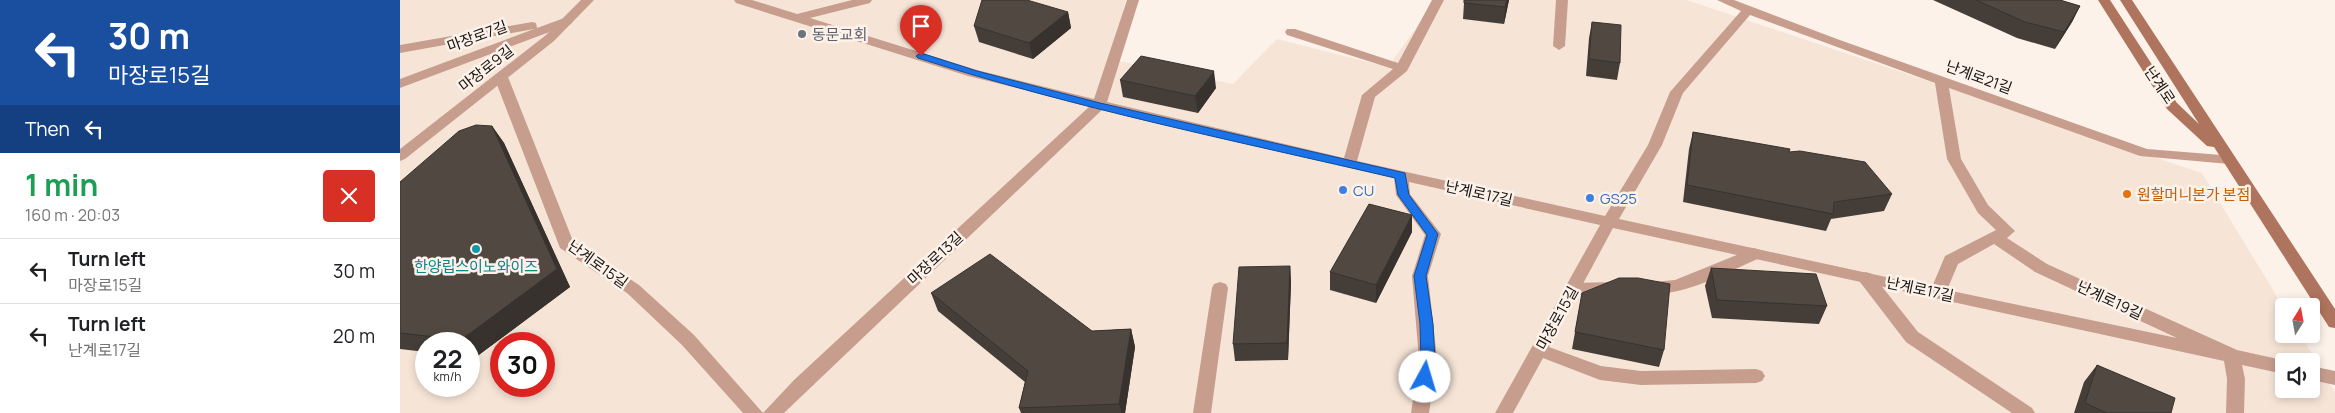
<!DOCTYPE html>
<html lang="en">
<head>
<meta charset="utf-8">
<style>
  body { margin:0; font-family:Manrope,"Noto Sans KR",sans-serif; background:#f6f6f6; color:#202124; height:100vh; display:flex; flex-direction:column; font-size:19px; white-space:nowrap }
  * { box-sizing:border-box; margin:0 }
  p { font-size:16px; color:#757577 }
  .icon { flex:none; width:28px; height:28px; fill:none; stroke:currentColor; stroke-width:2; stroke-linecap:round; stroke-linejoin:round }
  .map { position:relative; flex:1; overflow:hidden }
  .drawer { display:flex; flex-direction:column; background:#fff; width:400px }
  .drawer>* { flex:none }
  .banner { background:#1a4fa0; color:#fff; overflow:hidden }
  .needle { width:32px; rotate:11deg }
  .controls { position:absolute; left:1875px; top:298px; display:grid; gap:10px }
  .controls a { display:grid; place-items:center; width:45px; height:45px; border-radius:5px; background:#fff; box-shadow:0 2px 8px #0003; font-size:25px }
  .speed { position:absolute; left:15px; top:332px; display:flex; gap:10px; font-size:25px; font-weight:700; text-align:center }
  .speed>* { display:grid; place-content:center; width:65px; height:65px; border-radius:50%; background:#fff; box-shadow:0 2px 8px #0003; line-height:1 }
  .speed small { font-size:12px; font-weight:400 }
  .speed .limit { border:8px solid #d22; background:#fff; color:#111 }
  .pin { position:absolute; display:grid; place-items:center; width:42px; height:42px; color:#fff; margin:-51px -21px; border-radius:50% 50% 50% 0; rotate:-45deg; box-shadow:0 0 5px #0007 }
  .pin .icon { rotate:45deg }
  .me { position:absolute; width:55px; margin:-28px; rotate:6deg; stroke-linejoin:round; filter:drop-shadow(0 0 4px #0008) }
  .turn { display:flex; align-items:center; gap:18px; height:105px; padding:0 25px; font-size:22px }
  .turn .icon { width:65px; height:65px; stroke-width:2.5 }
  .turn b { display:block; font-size:35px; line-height:42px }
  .then { display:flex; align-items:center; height:48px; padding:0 25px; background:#0003; gap:10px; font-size:19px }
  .round { display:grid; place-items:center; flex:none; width:52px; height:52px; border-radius:5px; background:#f6f6f6 }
  .headline { display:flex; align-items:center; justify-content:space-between; height:85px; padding:0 25px }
  h1 { font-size:30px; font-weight:700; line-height:38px; color:#1e9e55 }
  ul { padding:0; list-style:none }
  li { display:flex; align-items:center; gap:15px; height:65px; padding:0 25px; border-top:1px solid #e0e0e0 }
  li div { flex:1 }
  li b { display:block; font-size:19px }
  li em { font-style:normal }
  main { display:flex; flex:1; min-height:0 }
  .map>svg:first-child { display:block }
</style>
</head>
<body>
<main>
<section class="drawer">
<div class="banner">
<div class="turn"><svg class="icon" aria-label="left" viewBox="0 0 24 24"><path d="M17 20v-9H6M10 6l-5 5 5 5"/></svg><div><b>30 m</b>마장로15길</div></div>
<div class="then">Then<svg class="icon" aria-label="left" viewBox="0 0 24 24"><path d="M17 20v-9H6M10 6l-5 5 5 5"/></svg></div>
</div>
<div class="headline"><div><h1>1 min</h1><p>160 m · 20:03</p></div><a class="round" style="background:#d93025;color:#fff"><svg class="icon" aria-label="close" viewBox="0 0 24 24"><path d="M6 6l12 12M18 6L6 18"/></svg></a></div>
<ul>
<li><svg class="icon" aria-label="left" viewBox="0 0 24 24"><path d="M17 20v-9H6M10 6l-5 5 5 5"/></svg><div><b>Turn left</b><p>마장로15길</p></div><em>30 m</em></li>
<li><svg class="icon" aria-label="left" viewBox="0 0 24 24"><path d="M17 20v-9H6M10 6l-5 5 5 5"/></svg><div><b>Turn left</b><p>난계로17길</p></div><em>20 m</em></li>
</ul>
</section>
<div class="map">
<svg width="1935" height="413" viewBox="0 0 1935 413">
  <rect width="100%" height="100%" fill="#fdf2ea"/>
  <path fill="#f6e5d7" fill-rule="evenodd" d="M 0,0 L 726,0 L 709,59 L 833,84 L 877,39 L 988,67 L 1036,0 L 1287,0 L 1802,173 L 1884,308 L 1884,334 L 1900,334 L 1935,392 L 1935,413 L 0,413 ZM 26,344 L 69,344 L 69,386 L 26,386 ZM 101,344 L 144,344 L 144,386 L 101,386 ZM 1884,361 L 1911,361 L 1911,389 L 1884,389 Z"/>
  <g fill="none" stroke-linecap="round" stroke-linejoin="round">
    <path fill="#c79e8e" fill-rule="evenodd" d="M 1354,248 L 1360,250 L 1362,254 L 1360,258 C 1328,271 1277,302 1243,291 L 1241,287 L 1243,283 L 1275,280 Z
      M 1466,272 L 1472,274 L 1518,332 L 1632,408 L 1635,413 L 1612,413 L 1506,342 L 1460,282 L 1458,278 L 1460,274 Z
      M 1214,282 L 1220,284 L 1222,288 L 1220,292 L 1214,294 L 1173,295 L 1167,293 L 1165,289 L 1167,285 L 1173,283 Z"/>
    <path fill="#c79e8e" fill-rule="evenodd" d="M 334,0 L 352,0 L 397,14 L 452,0 L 472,0 L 470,3 L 410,18 L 577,70 L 694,99 L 727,0 L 739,0 L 707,102 L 944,158 L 962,95 L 993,69 L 887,35 L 885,32 L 887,29 L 895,29 L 998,63 L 1032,0 L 1044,0 L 1007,71 L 975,97 L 957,161 L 1205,216 L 1248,145 L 1270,92 L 1341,11 L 1317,0 L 1334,0 L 1437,39 L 1747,149 L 1834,156 L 1836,159 L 1829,164 L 1740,156 L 1549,88 L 1561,159 L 1588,205 L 1615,231 L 1607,238 L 1647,264 L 1837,350 L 1887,361 L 1884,361 L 1884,374 L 1842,365 L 1845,379 L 1844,413 L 1826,413 L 1827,379 L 1824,361 L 1213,228 L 1149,347 L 1201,366 L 1241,371 L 1356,369 L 1362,371 L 1365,376 L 1362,381 L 1356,383 L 1241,385 L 1200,380 L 1143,358 L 1113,413 L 1095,413 L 1200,225 L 1009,182 L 1010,194 L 1041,234 L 1028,276 L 1037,359 L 1029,413 L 1011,413 L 1019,359 L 1012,276 L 1025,235 L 996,195 L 994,178 L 703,109 L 384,413 L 343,413 L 282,345 L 227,293 L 160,248 L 94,77 L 96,74 L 101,73 L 108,77 L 173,241 L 239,285 L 294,335 L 363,413 L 394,380 L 690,106 L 568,76 L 336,3 ZM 1350,15 L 1535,83 L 1547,159 L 1578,213 L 1596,230 L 1545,256 L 1532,287 L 1219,219 L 1262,145 L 1283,93 ZM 1594,244 L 1635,272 L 1777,338 L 1547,290 L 1558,264 Z
      M 1156,0 L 1168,0 L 1165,46 L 1159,50 L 1153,46 Z
      M 167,17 L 173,21 L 171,24 L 0,88 L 0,79 L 134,29 L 0,53 L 0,45 L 132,22 L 136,23 L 137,28 Z
      M 820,282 L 826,284 L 828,288 L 811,413 L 793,413 L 812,288 L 814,284 Z
      M 1911,366 L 1935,371 L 1935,385 L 1911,380 Z"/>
    <path fill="#c79e8e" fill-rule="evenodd" d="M 181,0 L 194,0 L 154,41 L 5,159 L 0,161 L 0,149 L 146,35 Z"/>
    <path fill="#ae745d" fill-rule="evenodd" d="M 1698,0 L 1710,0 L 1777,103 L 1799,124 L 1720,0 L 1732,0 L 1935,309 L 1935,328 L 1929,327 L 1814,147 L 1807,146 L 1767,109 Z"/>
  </g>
  <path fill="#453e38" d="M 1109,0 L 1104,24 L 1063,19 L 1064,3 Z
    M 1533,0 L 1660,0 L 1680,6 L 1672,22 L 1655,49 L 1617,38 Z
    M 668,12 L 671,28 L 633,59 L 579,42 L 574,26 Z
    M 1192,22 L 1220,63 L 1217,80 L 1186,76 L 1189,38 Z
    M 720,80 L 816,88 L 798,113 L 723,97 Z
    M 92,126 L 104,143 L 170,287 L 76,357 L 69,356 L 69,344 L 26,344 L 26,352 L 0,349 L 0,182 Z
    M 1293,132 L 1389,152 L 1492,194 L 1484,211 L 1431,219 L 1426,231 L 1283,202 L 1289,149 Z
    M 1012,215 L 1012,232 L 976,303 L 930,290 L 930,272 Z
    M 890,266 L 891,283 L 888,360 L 835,361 L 833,344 Z
    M 1311,268 L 1427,306 L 1419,324 L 1312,318 L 1305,286 Z
    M 531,293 L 692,331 L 731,329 L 735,347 L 725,413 L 621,413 L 619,408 L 625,382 L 538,311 Z
    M 1182,293 L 1264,350 L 1259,367 L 1172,349 Z
    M 1697,365 L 1771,413 L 1674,413 L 1684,382 Z"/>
  <path fill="#38322e" d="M 1107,0 L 1109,0 L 1104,24 L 1105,7 Z
    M 1680,6 L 1672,22 L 1655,49 L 1664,32 Z
    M 668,12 L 671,28 L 633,59 L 629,43 Z
    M 814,71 L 816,88 L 798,113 L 795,96 Z
    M 92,126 L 104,143 L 170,287 L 76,357 L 69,349 L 69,344 L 64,344 L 61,340 Z
    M 1012,215 L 1012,232 L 976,303 L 976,285 Z
    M 890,266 L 891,283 L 888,360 L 887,343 Z
    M 731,329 L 735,347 L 725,413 L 722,413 L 719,404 Z"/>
  <path fill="#504841" stroke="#38322e" d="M 582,0 L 627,0 L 668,12 L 629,43 L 574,26 Z
    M 1064,0 L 1107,0 L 1105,7 L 1064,3 Z
    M 1576,0 L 1660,0 L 1680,6 L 1664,32 L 1625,22 Z
    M 1192,22 L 1221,25 L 1220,63 L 1189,59 Z
    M 741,56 L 814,71 L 795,96 L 720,80 Z
    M 76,125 L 92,126 L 157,269 L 61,340 L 0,333 L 0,182 L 59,131 Z
    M 1293,132 L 1390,149 L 1389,152 L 1400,151 L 1465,162 L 1492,194 L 1434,202 L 1433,214 L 1287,185 Z
    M 969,204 L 1012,215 L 976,285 L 930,272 Z
    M 590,254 L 692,331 L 731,329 L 719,404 L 619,408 L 628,371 L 531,293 Z
    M 890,266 L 887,343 L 833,344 L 839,267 Z
    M 1311,268 L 1416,274 L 1427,306 L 1317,300 Z
    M 1219,278 L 1238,278 L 1270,284 L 1264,350 L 1175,332 L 1182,293 Z
    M 1697,365 L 1775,398 L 1771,413 L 1707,413 L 1685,403 Z"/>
  <path fill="#1a73e8" stroke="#114b97" d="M 521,53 L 577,71 L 700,103 L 1005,173 L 1009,195 L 1038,234 L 1026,276 L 1033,324 L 1035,360 L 1030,381 L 1021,381 L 1019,377 L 1021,360 L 1020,324 L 1014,276 L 1027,235 L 998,195 L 995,178 C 836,141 674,108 518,58 L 516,56 Z"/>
  <circle fill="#6b7280" stroke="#fdf2ea" stroke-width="2" cx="402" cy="34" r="5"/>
  <g fill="#3f7fe0" stroke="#fdf2ea" stroke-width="2">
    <circle cx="943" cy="190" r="5"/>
    <circle cx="1190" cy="198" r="5"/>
  </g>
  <circle fill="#e8710a" stroke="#fdf2ea" stroke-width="2" cx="1727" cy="194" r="5"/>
  <circle fill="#0f9aa8" stroke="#fdf2ea" stroke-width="2" cx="76" cy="249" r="5"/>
  <g text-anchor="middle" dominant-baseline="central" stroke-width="5" stroke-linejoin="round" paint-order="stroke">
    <g font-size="15" fill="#5b616d" stroke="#fdf2ea" text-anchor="start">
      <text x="412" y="34">동문교회</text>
    </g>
    <g font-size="15" fill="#181512" stroke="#fdf2ea">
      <text transform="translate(77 36) rotate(-20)">마장로7길</text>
      <text transform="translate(86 68) rotate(-38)">마장로9길</text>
      <text transform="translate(1579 77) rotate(20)">난계로21길</text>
      <text transform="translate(1760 85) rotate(56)">난계로</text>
      <text transform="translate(1079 193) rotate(13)">난계로17길</text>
      <text transform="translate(535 258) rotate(-43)">마장로13길</text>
      <text transform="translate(198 264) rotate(36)">난계로15길</text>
      <text transform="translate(1520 289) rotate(12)">난계로17길</text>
      <text transform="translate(1710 300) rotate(25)">난계로19길</text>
      <text transform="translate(1157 318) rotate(-61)">마장로15길</text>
    </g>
    <g font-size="15" fill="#366cbe" stroke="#fdf2ea" text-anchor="start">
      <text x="953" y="190">CU</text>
      <text x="1200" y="198">GS25</text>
    </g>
    <g font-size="15" fill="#c56008" stroke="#fdf2ea" text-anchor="start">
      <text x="1737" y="194">원할머니본가 본점</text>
    </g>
    <g font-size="15" fill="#0d838f" stroke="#fdf2ea">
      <text x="76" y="266">한양립스이노와이즈</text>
    </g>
  </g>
</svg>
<div class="controls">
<a><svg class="needle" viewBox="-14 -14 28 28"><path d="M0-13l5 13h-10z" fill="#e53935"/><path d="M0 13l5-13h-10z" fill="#757577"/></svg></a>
<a><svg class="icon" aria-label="sound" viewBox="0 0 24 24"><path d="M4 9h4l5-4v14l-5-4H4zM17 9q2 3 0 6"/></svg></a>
</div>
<div class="speed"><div>22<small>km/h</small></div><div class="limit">30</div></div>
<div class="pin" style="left:521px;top:56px;background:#d93025"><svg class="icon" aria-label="arrive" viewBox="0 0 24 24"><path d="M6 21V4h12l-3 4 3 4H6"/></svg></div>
<svg class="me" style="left:1025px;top:377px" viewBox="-20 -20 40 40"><circle r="19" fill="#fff"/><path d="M0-13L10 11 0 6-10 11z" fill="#1a73e8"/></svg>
</div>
</main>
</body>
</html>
